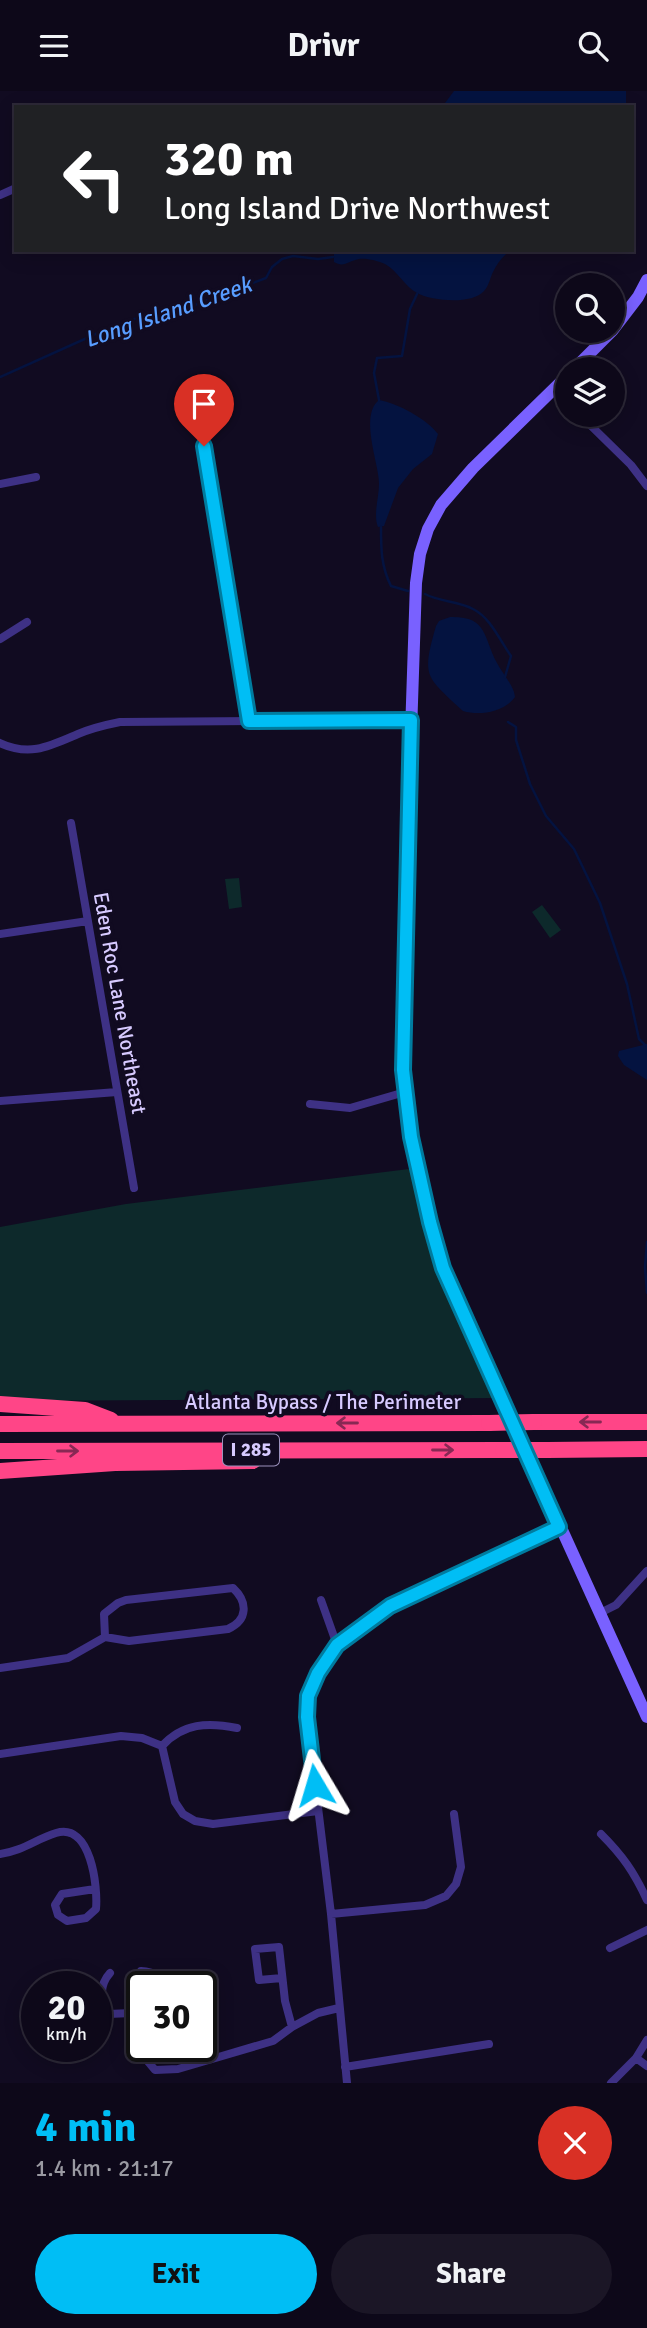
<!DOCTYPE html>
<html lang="en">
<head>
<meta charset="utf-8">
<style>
  body { margin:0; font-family:Signika,sans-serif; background:#1b1626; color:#f1f3f6; height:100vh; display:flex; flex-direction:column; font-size:26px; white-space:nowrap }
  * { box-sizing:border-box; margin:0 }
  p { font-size:23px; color:#9a9aa2 }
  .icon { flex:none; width:38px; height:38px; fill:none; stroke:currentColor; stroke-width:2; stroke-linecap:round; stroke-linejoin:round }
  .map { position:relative; height:1992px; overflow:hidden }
  .drawer { display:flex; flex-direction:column; background:#0d0819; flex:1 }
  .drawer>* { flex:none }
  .top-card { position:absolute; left:14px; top:14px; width:620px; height:147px; border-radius:0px; box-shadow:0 4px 18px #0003,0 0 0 2px #2d2938; background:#202124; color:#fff; overflow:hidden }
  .controls { position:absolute; left:555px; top:182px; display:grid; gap:14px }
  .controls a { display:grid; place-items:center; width:70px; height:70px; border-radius:50%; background:#0d0819; box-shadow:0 4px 18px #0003,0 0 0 2px #2d2938; font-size:35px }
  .speed { position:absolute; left:21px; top:1880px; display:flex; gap:14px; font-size:35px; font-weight:700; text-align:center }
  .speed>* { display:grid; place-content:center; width:91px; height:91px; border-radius:50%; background:#0d0819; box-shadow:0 4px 18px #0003,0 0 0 2px #2d2938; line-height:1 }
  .speed small { font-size:18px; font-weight:400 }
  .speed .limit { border:4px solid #111; border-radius:10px; background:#fff; color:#111 }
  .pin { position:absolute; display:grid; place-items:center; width:60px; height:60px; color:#fff; margin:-72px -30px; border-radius:50% 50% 50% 0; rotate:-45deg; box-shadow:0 0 7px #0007 }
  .pin .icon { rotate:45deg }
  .me { position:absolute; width:77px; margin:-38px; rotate:353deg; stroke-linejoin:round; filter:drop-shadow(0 0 5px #0008) }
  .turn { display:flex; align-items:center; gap:24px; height:147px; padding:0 35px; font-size:32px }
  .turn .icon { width:91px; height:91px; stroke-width:2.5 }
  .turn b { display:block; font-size:49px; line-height:60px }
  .round { display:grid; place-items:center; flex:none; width:74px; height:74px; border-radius:37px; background:#1b1626 }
  .overview { display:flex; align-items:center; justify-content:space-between; height:119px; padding:0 35px }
  h1 { font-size:42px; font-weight:700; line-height:52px; color:#00bef5 }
  .primary-button { display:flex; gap:14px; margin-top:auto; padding:14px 35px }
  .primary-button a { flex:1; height:80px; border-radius:42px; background:#00bef5; color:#111; font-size:28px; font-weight:700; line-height:80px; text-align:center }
  .primary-button a+a { background:#1b1626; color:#f1f3f6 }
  header { display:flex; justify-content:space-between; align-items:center; height:91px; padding:0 35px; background:#0d0819; font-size:32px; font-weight:700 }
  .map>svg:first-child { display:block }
</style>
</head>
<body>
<header><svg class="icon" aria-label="menu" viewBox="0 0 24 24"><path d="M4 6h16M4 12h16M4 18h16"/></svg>Drivr<svg class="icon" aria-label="search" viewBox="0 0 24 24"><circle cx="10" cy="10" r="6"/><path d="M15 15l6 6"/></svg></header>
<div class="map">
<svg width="647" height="1992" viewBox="0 0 647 1992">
  <rect width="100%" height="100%" fill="#110b21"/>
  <path fill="#0d292b" d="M 239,787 L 242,816 L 229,818 L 225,788 Z
    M 542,814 L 561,839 L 550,847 L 532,821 Z
    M 417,1077 L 440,1189 L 497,1307 L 0,1310 L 0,1136 L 126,1113 Z"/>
  <path fill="#041340" d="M 454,0 L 626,0 L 626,16 L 442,16 Z
    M 334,159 L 510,159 C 503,166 497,172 493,181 C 490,187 489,195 484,200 C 472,214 432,210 417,202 C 404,195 398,180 385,173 C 378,170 367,167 359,168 C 348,170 344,177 334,171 Z
    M 379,309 C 397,312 427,328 438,343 L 432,363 L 413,378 L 398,397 L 384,435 L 378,436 C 373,423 379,407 379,393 C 379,372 359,325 379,309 Z
    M 450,526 C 488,525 483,546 497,572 C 502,582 510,590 514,601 L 515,606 C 504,621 480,625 463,620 C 426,585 421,587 436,535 L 439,530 Z
    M 647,953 L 647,989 L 624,974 L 618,965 L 619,960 Z"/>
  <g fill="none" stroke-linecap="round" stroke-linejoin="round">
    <path stroke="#041340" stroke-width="2.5" d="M 0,286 L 118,233 L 154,222 L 192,215 L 250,193 L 266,187 L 272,176 L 282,168 L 293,165 L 318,168 L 333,166
      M 379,309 L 374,282 L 377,267 L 402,265 L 410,218 L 417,203
      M 381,436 C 381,458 381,475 391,495 L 408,500
      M 425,503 C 440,511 458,510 473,518 C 491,527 500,550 511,565 L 505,586
      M 508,631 L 516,636 L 516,649 L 530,693 L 546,725 L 574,758 L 600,812 L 627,893 L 639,948 L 645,954
      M 647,1151 L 645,1176 L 647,1202"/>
    <path stroke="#3e3185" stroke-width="8" d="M 0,104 L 16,97
      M 552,299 L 567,312
      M 580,324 L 631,374 L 647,395
      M 201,337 L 249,630
      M 0,393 L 36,386
      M 0,548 L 27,531
      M 0,652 C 30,666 50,655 78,643 C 92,637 105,634 120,631 L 411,629
      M 71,732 L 134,1097
      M 0,843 L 88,830
      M 0,1010 L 117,1001
      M 310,1013 L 350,1017 L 405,1001
      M 233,1497 C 248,1511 248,1529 228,1538 L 129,1550 L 105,1546 L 104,1523 L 118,1512 L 126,1509 Z
      M 321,1509 L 337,1554
      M 600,1522 L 616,1514 L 647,1480
      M 0,1577 L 68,1567 L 105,1546
      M 162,1655 L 175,1711 L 183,1723 L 195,1730 L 213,1733 L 318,1720
      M 162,1655 C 183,1632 208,1631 237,1637
      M 0,1663 L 121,1645 L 142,1647 L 162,1655
      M 601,1743 C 623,1765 634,1781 647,1809
      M 0,1763 C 23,1760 36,1748 56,1742 C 91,1731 98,1796 96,1818 L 86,1827 L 67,1830 L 58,1824 L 55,1814 L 62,1803 L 95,1798
      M 331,1823 L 425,1814 L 446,1805 L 456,1793 L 461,1776 L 454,1723
      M 610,1857 L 647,1839
      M 141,1880 C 152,1881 162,1883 165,1895
      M 110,1882 C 99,1894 100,1910 108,1923 L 132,1922 L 145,1967 L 155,1979 L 178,1978 L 273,1950 L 292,1936 L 318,1922 L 339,1917
      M 282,1887 L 259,1889 L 255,1858 L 279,1856 L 285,1910 L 292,1936
      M 636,1967 L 647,1975
      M 345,1976 L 489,1953
      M 347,1992 L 331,1823 L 307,1626 L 306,1615 L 311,1596 L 337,1554 L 376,1523 L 421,1499 L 559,1436
      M 611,1992 L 636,1967 L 647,1949"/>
    <path stroke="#7961ff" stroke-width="12" d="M 612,240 L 638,206 L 647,189
      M 574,278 L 612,240
      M 567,285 L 473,377 L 441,414 L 428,438 L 420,463 L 416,492 L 408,731 L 403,979 L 411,1046 L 430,1131 L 443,1177 L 647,1626"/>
    <path stroke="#ff4587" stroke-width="16" d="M 0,1313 L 85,1319 L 111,1329
      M 534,1331 L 647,1331
      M 0,1333 L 489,1332
      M 547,1359 L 647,1358
      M 0,1360 L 503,1359
      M 0,1380 L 115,1372 L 253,1370"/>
    <path stroke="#ff4587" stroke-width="16" d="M 489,1332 L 534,1331
      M 503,1359 L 547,1359"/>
  </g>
  <defs><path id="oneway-shaft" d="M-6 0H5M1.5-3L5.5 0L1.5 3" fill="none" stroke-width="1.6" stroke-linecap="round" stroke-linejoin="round" transform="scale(1.75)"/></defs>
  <g stroke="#882854">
    <use href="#oneway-shaft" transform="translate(590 1331) rotate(180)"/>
    <use href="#oneway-shaft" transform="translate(347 1332) rotate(180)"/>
    <use href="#oneway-shaft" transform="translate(443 1359)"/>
    <use href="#oneway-shaft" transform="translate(68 1360)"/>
  </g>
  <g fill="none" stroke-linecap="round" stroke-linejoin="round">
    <defs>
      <path id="route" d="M 204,355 L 249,630 L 411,629 L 403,979 L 411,1046 L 430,1131 L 443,1177 L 559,1436 L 390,1515 L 337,1554 L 318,1582 L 308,1605 L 307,1626 L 315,1694"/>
    </defs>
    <use href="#route" stroke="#007c9f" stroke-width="18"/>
    <use href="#route" stroke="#00bef5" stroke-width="12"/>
  </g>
  <g text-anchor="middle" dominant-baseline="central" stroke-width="7" stroke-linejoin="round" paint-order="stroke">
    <rect fill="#110b21" stroke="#9c91bc" stroke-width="2" x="223" y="1343.5" width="56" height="31" rx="5"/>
    <g font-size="19" font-weight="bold" fill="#d7caff">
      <text x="251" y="1359">I 285</text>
    </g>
    <g font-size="21" fill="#d7caff" stroke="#110b21">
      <text transform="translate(120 912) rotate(80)">Eden Roc Lane Northeast</text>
      <text x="323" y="1311">Atlanta Bypass / The Perimeter</text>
    </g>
    <g font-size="23" font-style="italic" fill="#589dff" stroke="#110b21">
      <text transform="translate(168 221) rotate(-19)">Long Island Creek</text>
    </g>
  </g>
</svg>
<div class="controls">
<a><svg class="icon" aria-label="search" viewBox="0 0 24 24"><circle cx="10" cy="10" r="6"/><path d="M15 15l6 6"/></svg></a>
<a><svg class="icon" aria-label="layers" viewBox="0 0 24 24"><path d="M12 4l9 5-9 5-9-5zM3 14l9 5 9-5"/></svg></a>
</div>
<div class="speed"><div>20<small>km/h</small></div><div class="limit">30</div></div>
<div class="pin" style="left:204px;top:355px;background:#d93025"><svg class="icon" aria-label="arrive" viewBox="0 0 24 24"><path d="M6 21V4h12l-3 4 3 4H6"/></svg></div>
<svg class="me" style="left:315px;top:1694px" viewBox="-20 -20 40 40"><path d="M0-17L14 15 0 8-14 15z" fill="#00bef5" stroke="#fff" stroke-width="4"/></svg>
<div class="top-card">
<div class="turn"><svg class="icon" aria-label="left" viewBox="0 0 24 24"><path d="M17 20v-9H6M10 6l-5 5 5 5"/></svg><div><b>320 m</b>Long Island Drive Northwest</div></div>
</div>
</div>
<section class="drawer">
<div class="overview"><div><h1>4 min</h1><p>1.4 km · 21:17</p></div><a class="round" style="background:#d93025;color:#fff"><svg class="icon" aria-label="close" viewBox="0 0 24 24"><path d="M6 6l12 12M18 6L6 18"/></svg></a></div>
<div class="primary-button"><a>Exit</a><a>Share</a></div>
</section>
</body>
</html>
